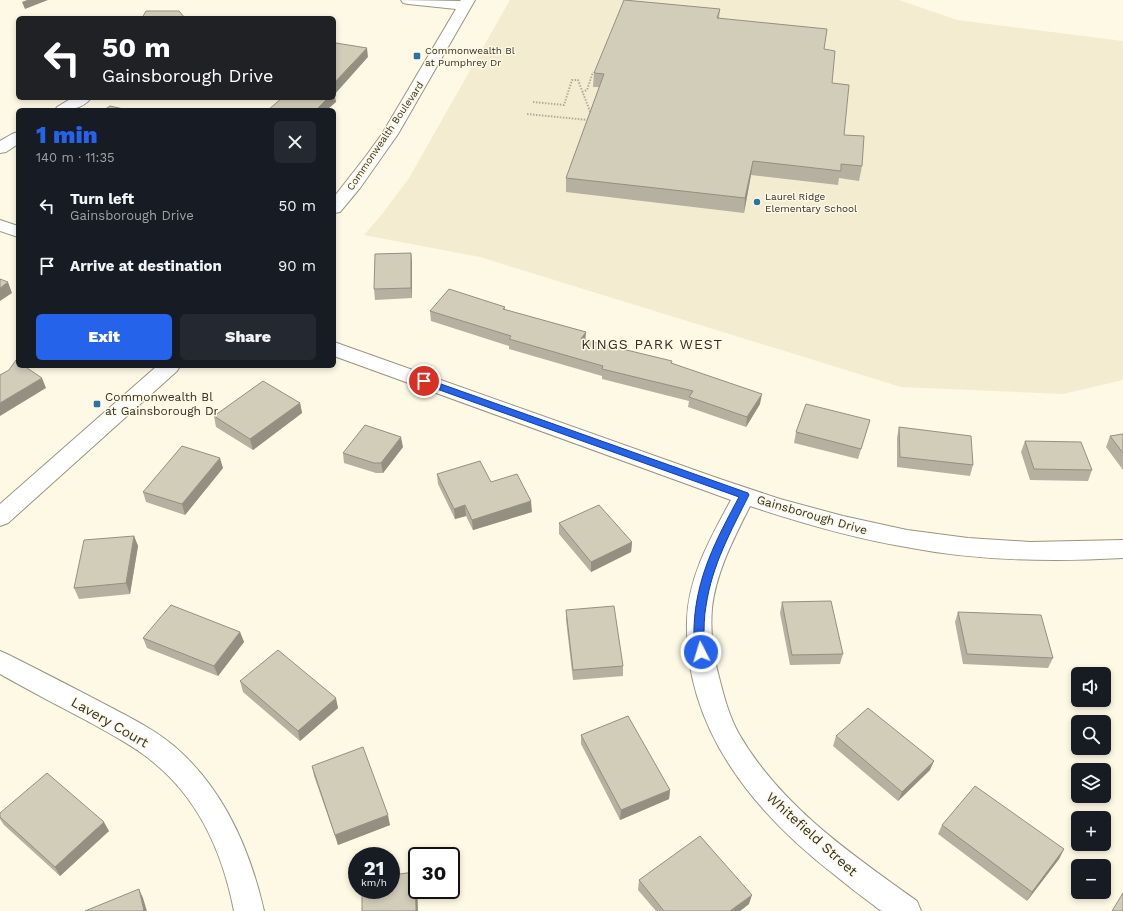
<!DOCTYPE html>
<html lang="en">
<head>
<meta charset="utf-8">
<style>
  body { margin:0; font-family:"Work Sans",sans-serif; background:#242831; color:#f1f3f6; height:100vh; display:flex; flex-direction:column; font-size:15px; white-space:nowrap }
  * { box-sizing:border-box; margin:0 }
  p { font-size:13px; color:#9ea1a6 }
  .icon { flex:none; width:22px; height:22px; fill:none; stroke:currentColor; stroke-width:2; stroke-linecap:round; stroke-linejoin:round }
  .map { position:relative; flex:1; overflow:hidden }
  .sheet { position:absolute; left:16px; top:108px; width:320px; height:260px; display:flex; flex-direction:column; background:#171b24; border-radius:6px; box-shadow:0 2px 6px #0003 }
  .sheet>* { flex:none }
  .top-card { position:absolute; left:16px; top:16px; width:320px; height:84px; border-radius:6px; box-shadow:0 2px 6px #0003; background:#202124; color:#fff; overflow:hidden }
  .fabs { position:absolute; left:1071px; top:667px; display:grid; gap:8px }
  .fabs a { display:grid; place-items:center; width:40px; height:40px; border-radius:6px; background:#171b24; box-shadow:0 2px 6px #0003; font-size:20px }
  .speed { position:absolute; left:348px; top:847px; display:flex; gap:8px; font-size:20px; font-weight:700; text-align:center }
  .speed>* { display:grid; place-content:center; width:52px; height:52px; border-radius:50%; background:#171b24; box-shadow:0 2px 6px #0003; line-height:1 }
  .speed small { font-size:10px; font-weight:400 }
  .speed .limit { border:2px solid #111; border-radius:6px; background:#fff; color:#111 }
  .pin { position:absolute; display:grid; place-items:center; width:34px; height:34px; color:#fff; margin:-17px; border:2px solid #fff; border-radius:50%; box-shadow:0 1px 4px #0007 }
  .me { position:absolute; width:44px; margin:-22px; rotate:355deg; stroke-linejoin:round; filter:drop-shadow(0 0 3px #0008) }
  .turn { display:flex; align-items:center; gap:14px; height:84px; padding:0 20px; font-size:18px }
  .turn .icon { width:52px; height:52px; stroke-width:2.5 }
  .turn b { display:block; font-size:28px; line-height:34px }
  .round { display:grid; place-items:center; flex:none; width:42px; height:42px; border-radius:6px; background:#242831 }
  .head { display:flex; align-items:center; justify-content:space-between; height:68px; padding:0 20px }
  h1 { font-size:24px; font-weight:800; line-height:30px; color:#2563eb }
  .cta { display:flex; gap:8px; margin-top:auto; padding:8px 20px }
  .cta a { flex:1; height:46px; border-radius:6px; background:#2563eb; color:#fff; font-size:16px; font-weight:800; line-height:46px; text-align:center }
  .cta a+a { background:#242831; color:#f1f3f6 }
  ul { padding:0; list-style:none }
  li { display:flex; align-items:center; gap:12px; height:60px; padding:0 20px }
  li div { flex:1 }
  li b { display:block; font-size:15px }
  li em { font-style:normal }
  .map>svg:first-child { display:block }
</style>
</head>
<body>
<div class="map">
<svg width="1123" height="911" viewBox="0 0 1123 911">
  <rect width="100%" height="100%" fill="#fdf9e4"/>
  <path fill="#f3ecd0" d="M 510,0 L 899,0 L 957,20 L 1123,41 L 1123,380 L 1063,394 L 901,387 L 480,257 L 364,235 L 383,213 L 409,178 Z"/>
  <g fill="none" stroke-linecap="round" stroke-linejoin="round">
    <defs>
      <path id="minor" d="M 401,0 L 460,1 L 461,0 L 475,0 L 398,134 L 360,188 L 340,212 L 334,213 L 334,197 L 366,156 L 382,134 L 456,9 L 408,4 L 403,3 Z
        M 72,98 L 91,98 C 82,110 68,110 55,110 L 57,107 Z
        M 18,132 L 18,144 L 6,152 L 0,153 L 0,141 L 12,134 Z
        M 0,220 L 18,226 L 18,237 L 0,231 Z
        M 334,342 L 717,478 L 780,499 L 843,516 L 907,530 L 968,538 L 1030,542 L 1123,540 L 1123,558 C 1050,562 977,561 906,547 C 853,538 801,523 750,506 C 734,538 716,572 712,608 C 710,631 713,655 719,677 C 724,697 729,716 739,734 C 780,805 851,854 917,901 L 921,911 C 912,911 889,911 882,911 C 879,910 875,906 872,904 C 860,895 848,886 836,876 C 755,814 684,729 687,621 C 688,577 711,537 731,500 L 334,356 Z
        M 157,366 L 180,366 L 177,371 L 8,523 L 0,526 L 0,504 Z
        M 0,651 L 9,655 C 43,672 78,690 112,708 C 133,719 155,730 174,746 C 223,788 250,849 264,911 L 234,911 C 223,854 199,799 153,762 C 134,746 112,735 91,723 C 61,707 30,691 0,674 Z"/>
    </defs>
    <use href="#minor" stroke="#999581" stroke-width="2"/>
    <path stroke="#b0ad9c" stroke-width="2" stroke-dasharray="1.5 1.5" stroke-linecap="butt" d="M 582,92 L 587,90 L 593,72
      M 533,102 L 564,105 L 572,80 L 578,80 L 591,114
      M 527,114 L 588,120"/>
    <use href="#minor" fill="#fff" fill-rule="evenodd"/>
  </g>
  <path fill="#b5b09f" d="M 720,9 L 719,19 L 824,49 L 832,83 L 844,135 L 862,166 L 859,181 L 839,178 L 838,185 L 751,175 L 744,213 L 566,192 L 566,178 L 599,87 L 593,87 L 594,73 Z
    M 411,253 L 412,263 L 412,298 L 375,300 L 374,289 Z
    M 505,307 L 505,310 L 586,332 L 585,340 L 671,363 L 760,404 L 746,427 L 688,407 L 689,401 L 602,379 L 602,376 L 509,349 L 509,346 L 431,321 L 430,311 Z
    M 300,403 L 302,413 L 253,450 L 216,427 L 214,416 Z
    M 899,427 L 973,465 L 970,476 L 897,467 L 897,438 Z
    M 867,430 L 858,459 L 794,443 L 796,432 Z
    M 1123,434 L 1123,470 L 1106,447 L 1110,436 Z
    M 1025,441 L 1092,470 L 1088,481 L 1030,480 L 1021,452 Z
    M 403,447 L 383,473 L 376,473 L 344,463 L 343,453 Z
    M 223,468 L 185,515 L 146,502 L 143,492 Z
    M 437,474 L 491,482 L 532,512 L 473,530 L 466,516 L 455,519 L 438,484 Z
    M 559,523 L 632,542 L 631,552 L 591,572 L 559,534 Z
    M 134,536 L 138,546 L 130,594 L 79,599 L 74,588 Z
    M 782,602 L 843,654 L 840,664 L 790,665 L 780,613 Z
    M 566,610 L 623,666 L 623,676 L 573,680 L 566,620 Z
    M 958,612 L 1053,658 L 1048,668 L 963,664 L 955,622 Z
    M 240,632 L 244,642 L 218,676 L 147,648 L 143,638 Z
    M 240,681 L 338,708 L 300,741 L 243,692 Z
    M 581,735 L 670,790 L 669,799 L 620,820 L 581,744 Z
    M 836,736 L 930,770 L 898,801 L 833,746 Z
    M 312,766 L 390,825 L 338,845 L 314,776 Z
    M 0,813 L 109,831 L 60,876 L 4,825 L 0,819 Z
    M 942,825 L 1064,849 L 1059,859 L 1027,901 L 938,834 Z
    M 639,880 L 749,904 L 740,911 L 656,911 L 638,890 Z"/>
  <path fill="#939082" d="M 27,0 L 48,0 L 25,9 L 22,2 Z
    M 367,48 L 368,57 L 335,94 L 336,102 L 327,110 L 316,110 L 328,98 L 334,98 L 334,83 Z
    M 753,161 L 751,175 L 744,213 L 745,198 Z
    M 411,253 L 412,263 L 412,298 L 411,288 Z
    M 8,282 L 12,293 L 0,301 L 0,288 Z
    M 586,332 L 585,343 L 581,339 Z
    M 42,378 L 46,388 L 0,416 L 0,403 Z
    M 762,394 L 760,404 L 746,427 L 747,417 Z
    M 300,403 L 302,413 L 253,450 L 250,439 Z
    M 401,437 L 403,447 L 383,473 L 381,463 Z
    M 220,458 L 223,468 L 185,515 L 182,504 Z
    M 531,501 L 532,512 L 473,530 L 472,520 Z
    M 465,505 L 466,516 L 455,519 L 454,509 Z
    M 134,536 L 138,546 L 130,594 L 126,583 Z
    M 632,542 L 631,552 L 591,572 L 591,562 Z
    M 240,632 L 244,642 L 218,676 L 214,666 Z
    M 336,698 L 338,708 L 300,741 L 298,731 Z
    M 934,761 L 930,770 L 898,801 L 902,792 Z
    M 670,790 L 669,799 L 620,820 L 621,810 Z
    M 388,815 L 390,825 L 338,845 L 335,835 Z
    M 104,822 L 109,831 L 60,876 L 55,867 Z
    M 1064,849 L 1059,859 L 1027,901 L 1032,892 Z
    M 415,872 L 417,882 L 418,911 L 416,911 Z
    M 139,889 L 143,898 L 147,911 L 144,911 Z
    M 752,895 L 749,904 L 740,911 L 730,911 Z"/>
  <path fill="#d2cdb9" stroke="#939082" d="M 624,0 L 720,9 L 717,18 L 827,29 L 824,49 L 835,51 L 832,83 L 849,85 L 844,135 L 864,136 L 862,166 L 841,164 L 841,171 L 753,161 L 745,198 L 566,178 L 604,74 L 594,73 Z
    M 146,11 L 179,11 L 185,18 L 142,18 Z
    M 336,43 L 367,48 L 334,83 L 334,45 Z
    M 282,98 L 328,98 L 316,110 L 268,110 Z
    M 110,106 L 128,110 L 104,110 Z
    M 411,253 L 411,288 L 374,289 L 375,254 Z
    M 0,279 L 8,282 L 0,288 Z
    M 449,289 L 505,307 L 503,309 L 586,332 L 581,339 L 672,361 L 671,363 L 762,394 L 747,417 L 689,397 L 693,391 L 602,369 L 603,366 L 509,339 L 511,336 L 430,311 Z
    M 16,360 L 18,362 L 18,366 L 24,366 L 42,378 L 0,403 L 0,375 L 9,370 Z
    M 263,381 L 300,403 L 250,439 L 214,416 Z
    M 806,404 L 870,420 L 861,449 L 796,432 Z
    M 365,425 L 401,437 L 381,463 L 374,463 L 343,453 Z
    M 899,427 L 971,436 L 973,465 L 900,457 Z
    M 1123,434 L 1123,453 L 1110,436 Z
    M 1025,441 L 1081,442 L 1092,470 L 1034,469 Z
    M 182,446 L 220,458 L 182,504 L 143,492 Z
    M 480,461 L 491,482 L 517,474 L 531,501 L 472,520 L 465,505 L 454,509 L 437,474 Z
    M 599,505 L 632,542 L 591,562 L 559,523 Z
    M 134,536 L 126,583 L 74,588 L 84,540 Z
    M 831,601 L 843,654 L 792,655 L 782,602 Z
    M 171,605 L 240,632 L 214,666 L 143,638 Z
    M 614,606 L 623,666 L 573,670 L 566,610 Z
    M 958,612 L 1041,615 L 1053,658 L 967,654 Z
    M 278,650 L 336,698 L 298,731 L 240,681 Z
    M 868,708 L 934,761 L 902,792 L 836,736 Z
    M 628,716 L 670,790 L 621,810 L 581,735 Z
    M 363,747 L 388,815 L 335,835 L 312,766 Z
    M 47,773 L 104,822 L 55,867 L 0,817 L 0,813 Z
    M 975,786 L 1064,849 L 1032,892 L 942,825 Z
    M 700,836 L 752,895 L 730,911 L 664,911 L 639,880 Z
    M 415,872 L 416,911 L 362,911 L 362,890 L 391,890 L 391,875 Z
    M 139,889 L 144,911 L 85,911 Z
    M 1123,893 L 1123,911 L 1112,911 Z"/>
  <path fill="#2563eb" stroke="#184099" d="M 424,378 L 748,493 L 749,495 C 731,531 712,565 706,606 C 704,616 704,629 704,640 C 705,645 707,650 705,655 L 701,656 L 697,655 C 693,646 694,636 694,627 C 696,577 716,540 739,497 L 420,383 L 419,381 L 420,379 Z"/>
  <g fill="#2f70a6" stroke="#fdf9e4" stroke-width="1.5">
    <rect x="413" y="52" width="8" height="8" rx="2"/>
    <circle cx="757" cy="202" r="4"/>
    <rect x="93" y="400" width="8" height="8" rx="2"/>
  </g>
  <g text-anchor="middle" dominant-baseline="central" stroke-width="3" stroke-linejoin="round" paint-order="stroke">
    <g font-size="10" fill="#312f27" stroke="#fdf9e4" text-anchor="start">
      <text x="425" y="50">Commonwealth Bl<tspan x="425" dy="12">at Pumphrey Dr</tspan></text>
      <text x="765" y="196">Laurel Ridge<tspan x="765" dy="12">Elementary School</tspan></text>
    </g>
    <g font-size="10" fill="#312f27" stroke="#fdf9e4">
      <text transform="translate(385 136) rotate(-56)">Commonwealth Boulevard</text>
    </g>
    <g font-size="12" fill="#312f27" stroke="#fdf9e4" text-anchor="start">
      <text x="105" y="397">Commonwealth Bl<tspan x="105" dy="14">at Gainsborough Dr</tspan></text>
    </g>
    <g font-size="12" fill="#312f27" stroke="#fdf9e4">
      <text transform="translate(812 515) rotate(16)">Gainsborough Drive</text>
    </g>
    <g font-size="14" letter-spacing="1" fill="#312f27" stroke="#fdf9e4">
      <text x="652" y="344">KINGS PARK WEST</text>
    </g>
    <g font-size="14" fill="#312f27" stroke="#fdf9e4">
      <text transform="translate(110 722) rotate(30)">Lavery Court</text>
      <text transform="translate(812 834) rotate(42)">Whitefield Street</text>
    </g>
  </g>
</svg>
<div class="fabs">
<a><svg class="icon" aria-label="sound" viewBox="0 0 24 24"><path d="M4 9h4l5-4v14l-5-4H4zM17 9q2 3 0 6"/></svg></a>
<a><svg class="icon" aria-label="search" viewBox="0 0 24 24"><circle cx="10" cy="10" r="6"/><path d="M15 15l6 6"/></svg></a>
<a><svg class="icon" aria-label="layers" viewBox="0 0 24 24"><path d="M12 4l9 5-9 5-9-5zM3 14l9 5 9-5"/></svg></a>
<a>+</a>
<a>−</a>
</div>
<div class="speed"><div>21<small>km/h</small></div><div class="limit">30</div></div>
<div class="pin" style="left:424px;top:381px;background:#d93025"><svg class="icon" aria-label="arrive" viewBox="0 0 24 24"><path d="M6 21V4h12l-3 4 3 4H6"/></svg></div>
<svg class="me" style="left:701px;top:652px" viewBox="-20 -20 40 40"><circle r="17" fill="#2563eb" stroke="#fff" stroke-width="3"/><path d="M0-11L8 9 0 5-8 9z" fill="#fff"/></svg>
<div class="top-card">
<div class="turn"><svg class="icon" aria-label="left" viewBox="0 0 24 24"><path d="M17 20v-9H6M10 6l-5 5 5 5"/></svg><div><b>50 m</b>Gainsborough Drive</div></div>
</div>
<section class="sheet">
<div class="head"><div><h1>1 min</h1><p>140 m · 11:35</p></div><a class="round"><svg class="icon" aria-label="close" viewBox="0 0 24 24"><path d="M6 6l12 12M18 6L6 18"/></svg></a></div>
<ul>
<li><svg class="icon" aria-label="left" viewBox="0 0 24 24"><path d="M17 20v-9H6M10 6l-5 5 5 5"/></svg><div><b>Turn left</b><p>Gainsborough Drive</p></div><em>50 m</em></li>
<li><svg class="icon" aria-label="arrive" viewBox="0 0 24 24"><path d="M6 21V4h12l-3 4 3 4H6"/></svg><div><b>Arrive at destination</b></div><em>90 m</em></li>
</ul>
<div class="cta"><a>Exit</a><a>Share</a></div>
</section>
</div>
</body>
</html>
